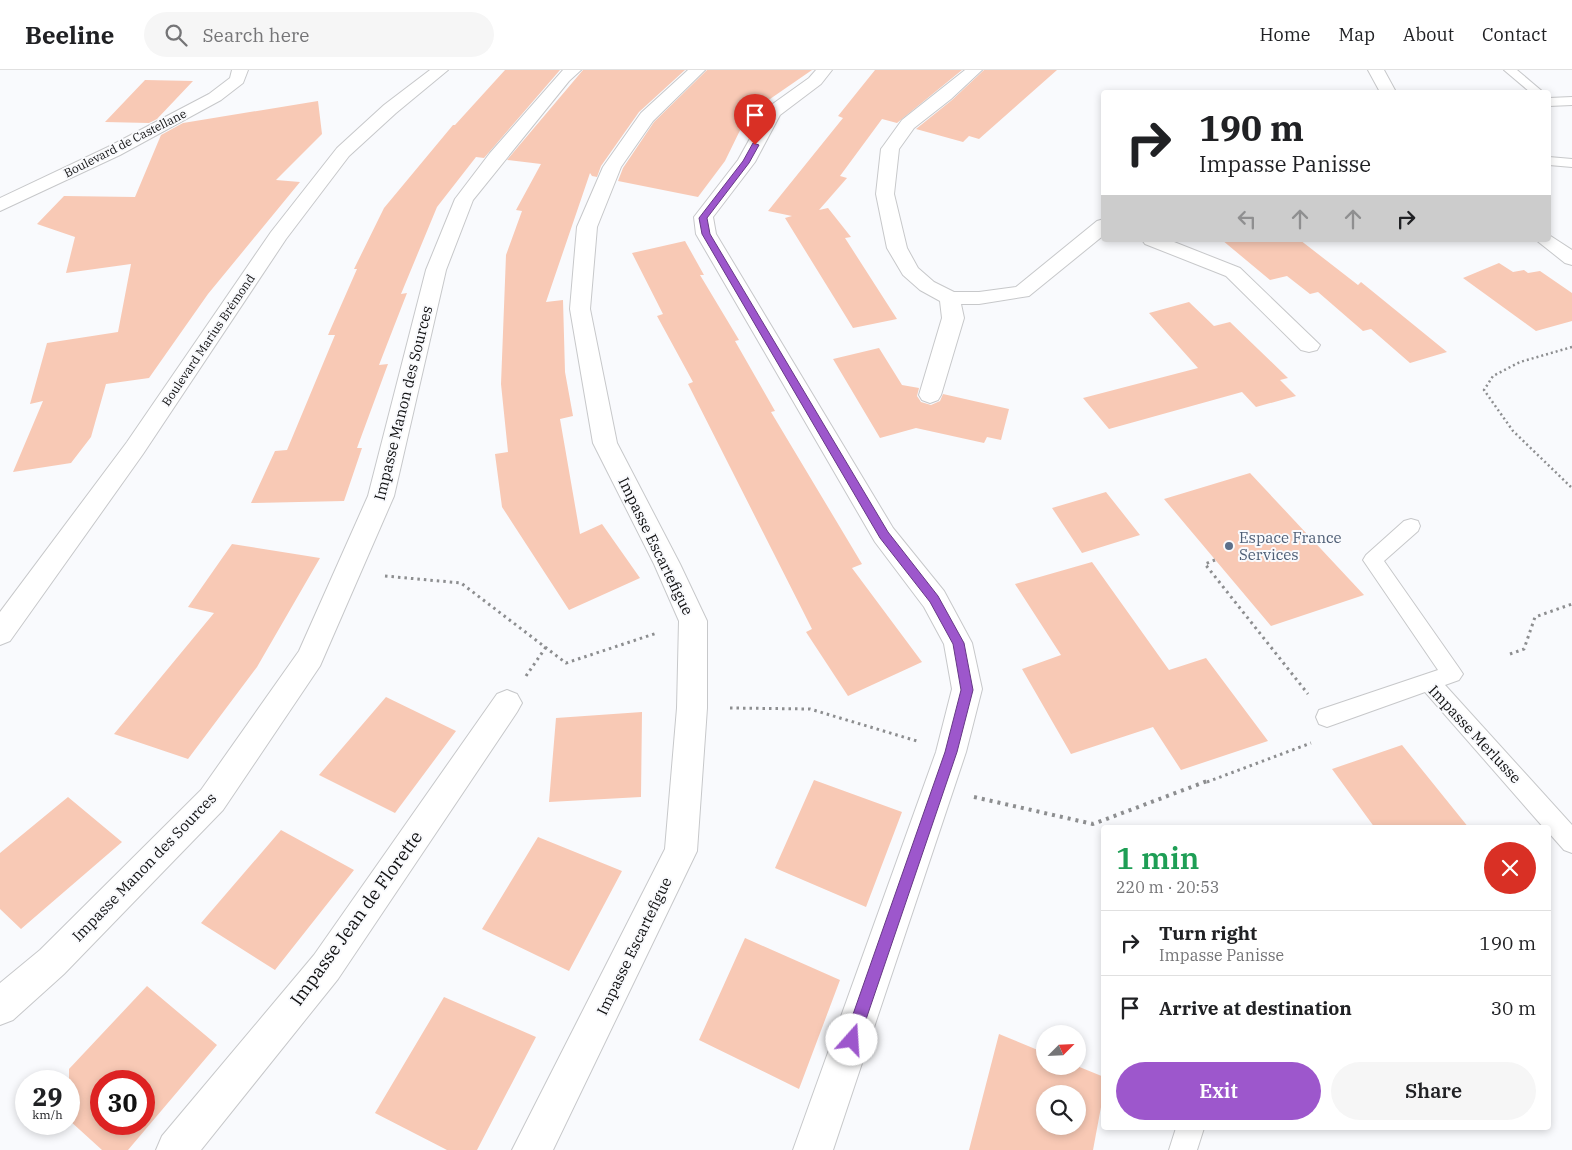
<!DOCTYPE html>
<html lang="en">
<head>
<meta charset="utf-8">
<style>
  body { margin:0; font-family:"IBM Plex Serif",serif; background:#f6f6f6; color:#202124; height:100vh; display:flex; flex-direction:column; font-size:19px; white-space:nowrap }
  * { box-sizing:border-box; margin:0 }
  p { font-size:16px; color:#757577 }
  .icon { flex:none; width:28px; height:28px; fill:none; stroke:currentColor; stroke-width:2; stroke-linecap:round; stroke-linejoin:round }
  .map { position:relative; flex:1; overflow:hidden }
  .sheet { position:absolute; left:1101px; top:755px; width:450px; height:305px; display:flex; flex-direction:column; background:#fff; border-radius:5px; box-shadow:0 2px 8px #0003 }
  .sheet>* { flex:none }
  .top-card { position:absolute; left:1101px; top:20px; width:450px; height:152px; border-radius:5px; box-shadow:0 2px 8px #0003; background:#fff; color:#202124; overflow:hidden }
  .needle { width:32px; rotate:66deg }
  .fabs { position:absolute; left:1036px; top:955px; display:grid; gap:10px }
  .fabs a { display:grid; place-items:center; width:50px; height:50px; border-radius:50%; background:#fff; box-shadow:0 2px 8px #0003; font-size:25px }
  .speed { position:absolute; left:15px; top:1000px; display:flex; gap:10px; font-size:25px; font-weight:700; text-align:center }
  .speed>* { display:grid; place-content:center; width:65px; height:65px; border-radius:50%; background:#fff; box-shadow:0 2px 8px #0003; line-height:1 }
  .speed small { font-size:12px; font-weight:400 }
  .speed .limit { border:8px solid #d22; background:#fff; color:#111 }
  .pin { position:absolute; display:grid; place-items:center; width:42px; height:42px; color:#fff; margin:-51px -21px; border-radius:50% 50% 50% 0; rotate:-45deg; box-shadow:0 0 5px #0007 }
  .pin .icon { rotate:45deg }
  .me { position:absolute; width:55px; margin:-28px; rotate:19deg; stroke-linejoin:round; filter:drop-shadow(0 0 4px #0008) }
  .turn { display:flex; align-items:center; gap:18px; height:105px; padding:0 15px; font-size:22px }
  .turn .icon { width:65px; height:65px; stroke-width:2.5 }
  .turn b { display:block; font-size:35px; line-height:42px }
  .lanes { display:flex; align-items:center; height:48px; padding:0 15px; background:#0003; justify-content:center; gap:25px; direction:ltr }
  .lanes .off { opacity:.35 }
  .round { display:grid; place-items:center; flex:none; width:52px; height:52px; border-radius:26px; background:#f6f6f6 }
  .summary { display:flex; align-items:center; justify-content:space-between; height:85px; padding:0 15px }
  h1 { font-size:30px; font-weight:600; line-height:38px; color:#1e9e55 }
  .primary-button { display:flex; gap:10px; margin-top:auto; padding:10px 15px }
  .primary-button a { flex:1; height:58px; border-radius:30px; background:#9d57cc; color:#fff; font-size:20px; font-weight:600; line-height:58px; text-align:center }
  .primary-button a+a { background:#f6f6f6; color:#202124 }
  ul { padding:0; list-style:none }
  li { display:flex; align-items:center; gap:15px; height:65px; padding:0 15px; border-top:1px solid #e0e0e0 }
  li div { flex:1 }
  li b { display:block; font-size:19px }
  li em { font-style:normal }
  header { display:flex; align-items:center; gap:30px; box-sizing:border-box; height:70px; padding:0 25px; background:#fff; border-bottom:1px solid #e0e0e0 }
  header strong { font-size:24px }
  nav { display:flex; gap:28px; margin-inline-start:auto; font-size:18px }
  .search { width:350px; height:45px; background:#f6f6f6; display:flex; align-items:center; gap:12px; box-sizing:border-box; padding:0 18px; border-radius:28px; color:#757577; font-size:19px }
  .map>svg:first-child { display:block }
</style>
</head>
<body>
<header>
<strong>Beeline</strong>
<div class="search"><svg class="icon" aria-label="search" viewBox="0 0 24 24"><circle cx="10" cy="10" r="6"/><path d="M15 15l6 6"/></svg>Search here</div>
<nav><a>Home</a><a>Map</a><a>About</a><a>Contact</a></nav>
</header>
<div class="map">
<svg width="1572" height="1080" viewBox="0 0 1572 1080">
  <rect width="100%" height="100%" fill="#f9fafd"/>
  <path fill="#f8c9b5" fill-rule="evenodd" d="M 505,0 L 560,0 L 484,88 L 476,87 L 437,137 L 401,224 L 407,223 L 379,295 L 388,294 L 357,378 L 362,378 L 344,431 L 251,433 L 275,381 L 287,380 L 335,265 L 328,265 L 357,199 L 354,199 L 384,138 L 453,55 L 455,55 Z
    M 583,0 L 685,0 L 639,42 L 601,96 L 597,107 L 592,106 L 590,103 L 546,232 L 563,230 L 565,302 L 573,346 L 560,349 L 580,464 L 602,454 L 640,508 L 569,540 L 502,437 L 495,384 L 508,382 L 501,314 L 506,185 L 522,141 L 516,140 L 541,94 L 507,90 Z
    M 707,0 L 812,0 L 748,44 L 725,91 L 698,127 L 618,111 L 623,98 L 654,52 Z
    M 875,0 L 962,0 L 897,53 L 882,49 L 840,106 L 847,108 L 819,140 L 828,138 L 851,167 L 845,168 L 897,249 L 853,258 L 785,148 L 792,146 L 768,141 L 843,48 L 838,46 Z
    M 984,0 L 1057,0 L 979,69 L 969,66 L 963,72 L 916,59 L 952,30 Z
    M 145,10 L 193,11 L 157,49 L 149,53 L 105,52 Z
    M 318,31 L 322,64 L 276,110 L 300,112 L 208,224 L 149,308 L 106,314 L 91,367 L 71,393 L 13,402 L 43,331 L 30,334 L 47,273 L 118,262 L 131,194 L 66,203 L 75,167 L 37,154 L 64,126 L 135,127 L 161,65 L 183,53 Z
    M 1222,170 L 1300,170 L 1358,215 L 1361,212 L 1447,282 L 1410,293 L 1371,259 L 1363,261 L 1318,222 L 1310,224 L 1287,206 L 1270,210 Z
    M 685,171 L 704,205 L 700,205 L 739,270 L 735,271 L 775,341 L 771,342 L 862,494 L 852,498 L 922,592 L 848,626 L 806,562 L 812,559 L 688,314 L 693,312 L 657,246 L 663,244 L 632,183 Z
    M 1499,193 L 1513,202 L 1524,200 L 1528,203 L 1540,201 L 1572,223 L 1572,251 L 1536,261 L 1463,208 Z
    M 1189,232 L 1214,256 L 1230,252 L 1288,308 L 1280,310 L 1296,326 L 1256,337 L 1242,322 L 1109,359 L 1083,328 L 1198,298 L 1149,243 Z
    M 879,278 L 902,315 L 919,318 L 917,326 L 921,332 L 931,335 L 940,331 L 943,324 L 1009,339 L 1001,370 L 987,367 L 984,373 L 916,358 L 880,368 L 833,289 Z
    M 1250,403 L 1364,525 L 1271,556 L 1164,429 Z
    M 1106,422 L 1140,465 L 1082,483 L 1052,438 Z
    M 232,474 L 320,488 L 257,597 L 188,689 L 114,664 L 214,543 L 188,537 Z
    M 1092,492 L 1169,600 L 1206,588 L 1268,671 L 1181,700 L 1153,657 L 1071,684 L 1022,599 L 1061,585 L 1015,514 Z
    M 386,627 L 456,661 L 395,743 L 319,705 Z
    M 642,642 L 641,727 L 549,732 L 556,648 Z
    M 1402,675 L 1469,758 L 1375,758 L 1332,699 Z
    M 814,710 L 902,742 L 866,837 L 775,798 Z
    M 68,727 L 122,772 L 21,859 L 0,839 L 0,783 Z
    M 281,760 L 354,800 L 275,900 L 201,853 Z
    M 538,767 L 622,801 L 569,901 L 482,859 Z
    M 745,868 L 840,910 L 799,1019 L 699,970 Z
    M 147,916 L 217,975 L 128,1080 L 102,1080 L 69,1050 L 69,999 ZM 101,1011 L 144,1011 L 144,1054 L 101,1054 Z
    M 444,927 L 536,967 L 477,1080 L 447,1080 L 375,1043 Z
    M 999,964 L 1045,983 L 1045,996 L 1077,996 L 1104,1007 L 1104,1021 L 1093,1080 L 969,1080 ZM 1045,1024 L 1078,1024 L 1078,1056 L 1045,1056 Z"/>
  <g fill="none" stroke-linecap="round" stroke-linejoin="round">
    <defs>
      <path id="service" d="M 1504,0 L 1517,0 L 1543,22 L 1530,22 Z
        M 1572,27 L 1572,35 L 1549,36 L 1549,28 Z
        M 1549,87 L 1572,89 L 1572,97 L 1549,95 Z
        M 1411,449 L 1418,451 L 1420,456 L 1418,461 L 1384,491 L 1459,598 L 1463,604 L 1459,610 L 1445,615 L 1572,755 L 1572,783 L 1564,780 L 1549,763 L 1549,758 L 1544,758 L 1425,622 L 1327,657 L 1319,654 L 1316,647 L 1319,640 L 1438,600 L 1363,490 L 1366,485 L 1404,451 Z
        M 1176,1058 L 1204,1058 L 1197,1080 L 1169,1080 Z"/>
      <path id="minor" d="M 232,0 L 248,0 L 243,13 L 221,30 L 120,85 L 0,141 L 0,128 L 108,77 L 209,24 L 230,8 Z
        M 430,0 L 448,0 L 396,43 L 349,86 L 286,169 L 143,384 L 10,571 L 0,575 L 0,542 L 127,372 L 271,162 L 337,78 L 384,35 Z
        M 563,0 L 581,0 L 569,11 L 473,130 L 446,200 L 394,426 L 320,596 L 223,740 L 64,904 L 13,950 L 0,955 L 0,913 L 40,880 L 201,720 L 299,581 L 368,426 L 426,200 L 455,129 L 490,83 Z
        M 688,0 L 705,0 L 653,51 L 621,97 L 597,157 L 590,239 L 617,373 L 680,494 L 707,551 L 707,638 L 697,781 L 553,1080 L 512,1080 L 665,779 L 677,638 L 679,551 L 654,494 L 593,373 L 570,239 L 577,157 L 603,97 L 641,43 Z
        M 816,0 L 832,0 L 821,14 L 780,45 L 755,92 L 713,147 L 716,164 L 893,458 L 944,521 L 972,573 L 982,619 L 966,682 L 833,1080 L 793,1080 L 936,682 L 952,619 L 944,574 L 924,537 L 875,472 L 696,164 L 694,147 L 738,90 L 767,38 L 809,8 Z
        M 965,0 L 982,0 L 951,29 L 914,58 L 899,79 L 894,124 L 907,178 L 918,198 L 934,212 L 954,222 L 979,222 L 1016,217 L 1097,151 L 1104,149 L 1104,165 L 1029,226 L 979,234 L 961,234 L 964,248 L 941,325 L 938,330 L 930,333 L 922,330 L 919,325 L 942,248 L 940,231 L 920,220 L 903,205 L 887,178 L 876,124 L 881,79 L 884,75 L 902,50 Z
        M 1368,0 L 1384,0 L 1396,22 L 1380,22 Z
        M 1549,165 L 1572,180 L 1572,195 L 1565,193 L 1536,170 L 1549,170 Z
        M 1142,170 L 1169,170 L 1240,198 L 1320,275 L 1317,280 L 1309,282 L 1301,280 L 1226,206 L 1145,174 Z
        M 507,620 L 517,624 L 522,633 L 517,642 L 338,909 L 201,1080 L 156,1080 L 162,1066 L 314,885 L 497,624 Z"/>
    </defs>
    <use href="#service" stroke="#c7c8ca" stroke-width="2"/>
    <use href="#minor" stroke="#c7c8ca" stroke-width="2"/>
    <path stroke="#8d8e90" stroke-width="2.5" stroke-dasharray="2 3" stroke-linecap="butt" d="M 1572,277 L 1520,292 L 1493,306 L 1484,320 L 1513,361 L 1572,418"/>
    <path stroke="#8d8e90" stroke-width="3" stroke-dasharray="2.5 4" stroke-linecap="butt" d="M 1215,490 L 1205,494 L 1308,624
      M 385,506 L 461,513 L 566,593 L 657,563
      M 1510,584 L 1524,579 L 1535,547 L 1572,534
      M 526,606 L 546,577
      M 730,638 L 810,639 L 917,671
      M 1207,712 L 1311,673"/>
    <path stroke="#8d8e90" stroke-width="4" stroke-dasharray="3 5" stroke-linecap="butt" d="M 974,727 L 1093,754 L 1210,710"/>
    <use href="#service" fill="#fff" fill-rule="evenodd"/>
    <use href="#minor" fill="#fff" fill-rule="evenodd"/>
  </g>
  <path fill="#9d57cc" stroke="#663985" d="M 753,73 L 759,75 L 749,93 L 707,148 L 710,164 L 888,462 L 938,526 L 964,573 L 973,620 L 957,682 L 859,970 L 857,975 L 852,978 L 846,975 L 844,970 L 945,682 L 961,620 L 953,574 L 930,532 L 880,468 L 702,164 L 699,148 L 743,91 Z"/>
  <circle fill="#5c6f8a" stroke="#f9fafd" stroke-width="2" cx="1229" cy="476" r="5"/>
  <g text-anchor="middle" dominant-baseline="central" stroke-width="4" stroke-linejoin="round" paint-order="stroke">
    <g font-size="12" fill="#111112" stroke="#f9fafd">
      <text transform="translate(125 73) rotate(-27)">Boulevard de Castellane</text>
      <text transform="translate(208 270) rotate(-56)">Boulevard Marius Brémond</text>
    </g>
    <g font-size="15" fill="#111112" stroke="#f9fafd">
      <text transform="translate(403 333) rotate(-76)">Impasse Manon des Sources</text>
      <text transform="translate(656 476) rotate(64)">Impasse Escartefigue</text>
      <text transform="translate(1475 664) rotate(47)">Impasse Merlusse</text>
      <text transform="translate(144 797) rotate(-46)">Impasse Manon des Sources</text>
      <text transform="translate(634 876) rotate(-64)">Impasse Escartefigue</text>
    </g>
    <g font-size="15" fill="#4e5e75" stroke="#f9fafd" text-anchor="start">
      <text x="1239" y="467">Espace France<tspan x="1239" dy="17">Services</tspan></text>
    </g>
    <g font-size="18" fill="#111112" stroke="#f9fafd">
      <text transform="translate(356 848) rotate(-54)">Impasse Jean de Florette</text>
    </g>
  </g>
</svg>
<div class="fabs">
<a><svg class="needle" viewBox="-14 -14 28 28"><path d="M0-13l5 13h-10z" fill="#e53935"/><path d="M0 13l5-13h-10z" fill="#757577"/></svg></a>
<a><svg class="icon" aria-label="search" viewBox="0 0 24 24"><circle cx="10" cy="10" r="6"/><path d="M15 15l6 6"/></svg></a>
</div>
<div class="speed"><div>29<small>km/h</small></div><div class="limit">30</div></div>
<div class="pin" style="left:755px;top:75px;background:#d93025"><svg class="icon" aria-label="arrive" viewBox="0 0 24 24"><path d="M6 21V4h12l-3 4 3 4H6"/></svg></div>
<svg class="me" style="left:852px;top:970px" viewBox="-20 -20 40 40"><circle r="19" fill="#fff"/><path d="M0-13L10 11 0 6-10 11z" fill="#9d57cc"/></svg>
<div class="top-card">
<div class="turn"><svg class="icon" aria-label="right" viewBox="0 0 24 24"><path d="M7 20v-9h11M14 6l5 5-5 5"/></svg><div><b>190 m</b>Impasse Panisse</div></div>
<div class="lanes"><svg class="icon off" aria-label="left" viewBox="0 0 24 24"><path d="M17 20v-9H6M10 6l-5 5 5 5"/></svg><svg class="icon off" aria-label="ahead" viewBox="0 0 24 24"><path d="M12 20V5M6 11l6-6 6 6"/></svg><svg class="icon off" aria-label="ahead" viewBox="0 0 24 24"><path d="M12 20V5M6 11l6-6 6 6"/></svg><svg class="icon" aria-label="right" viewBox="0 0 24 24"><path d="M7 20v-9h11M14 6l5 5-5 5"/></svg></div>
</div>
<section class="sheet">
<div class="summary"><div><h1>1 min</h1><p>220 m · 20:53</p></div><a class="round" style="background:#d93025;color:#fff"><svg class="icon" aria-label="close" viewBox="0 0 24 24"><path d="M6 6l12 12M18 6L6 18"/></svg></a></div>
<ul>
<li><svg class="icon" aria-label="right" viewBox="0 0 24 24"><path d="M7 20v-9h11M14 6l5 5-5 5"/></svg><div><b>Turn right</b><p>Impasse Panisse</p></div><em>190 m</em></li>
<li><svg class="icon" aria-label="arrive" viewBox="0 0 24 24"><path d="M6 21V4h12l-3 4 3 4H6"/></svg><div><b>Arrive at destination</b></div><em>30 m</em></li>
</ul>
<div class="primary-button"><a>Exit</a><a>Share</a></div>
</section>
</div>
</body>
</html>
